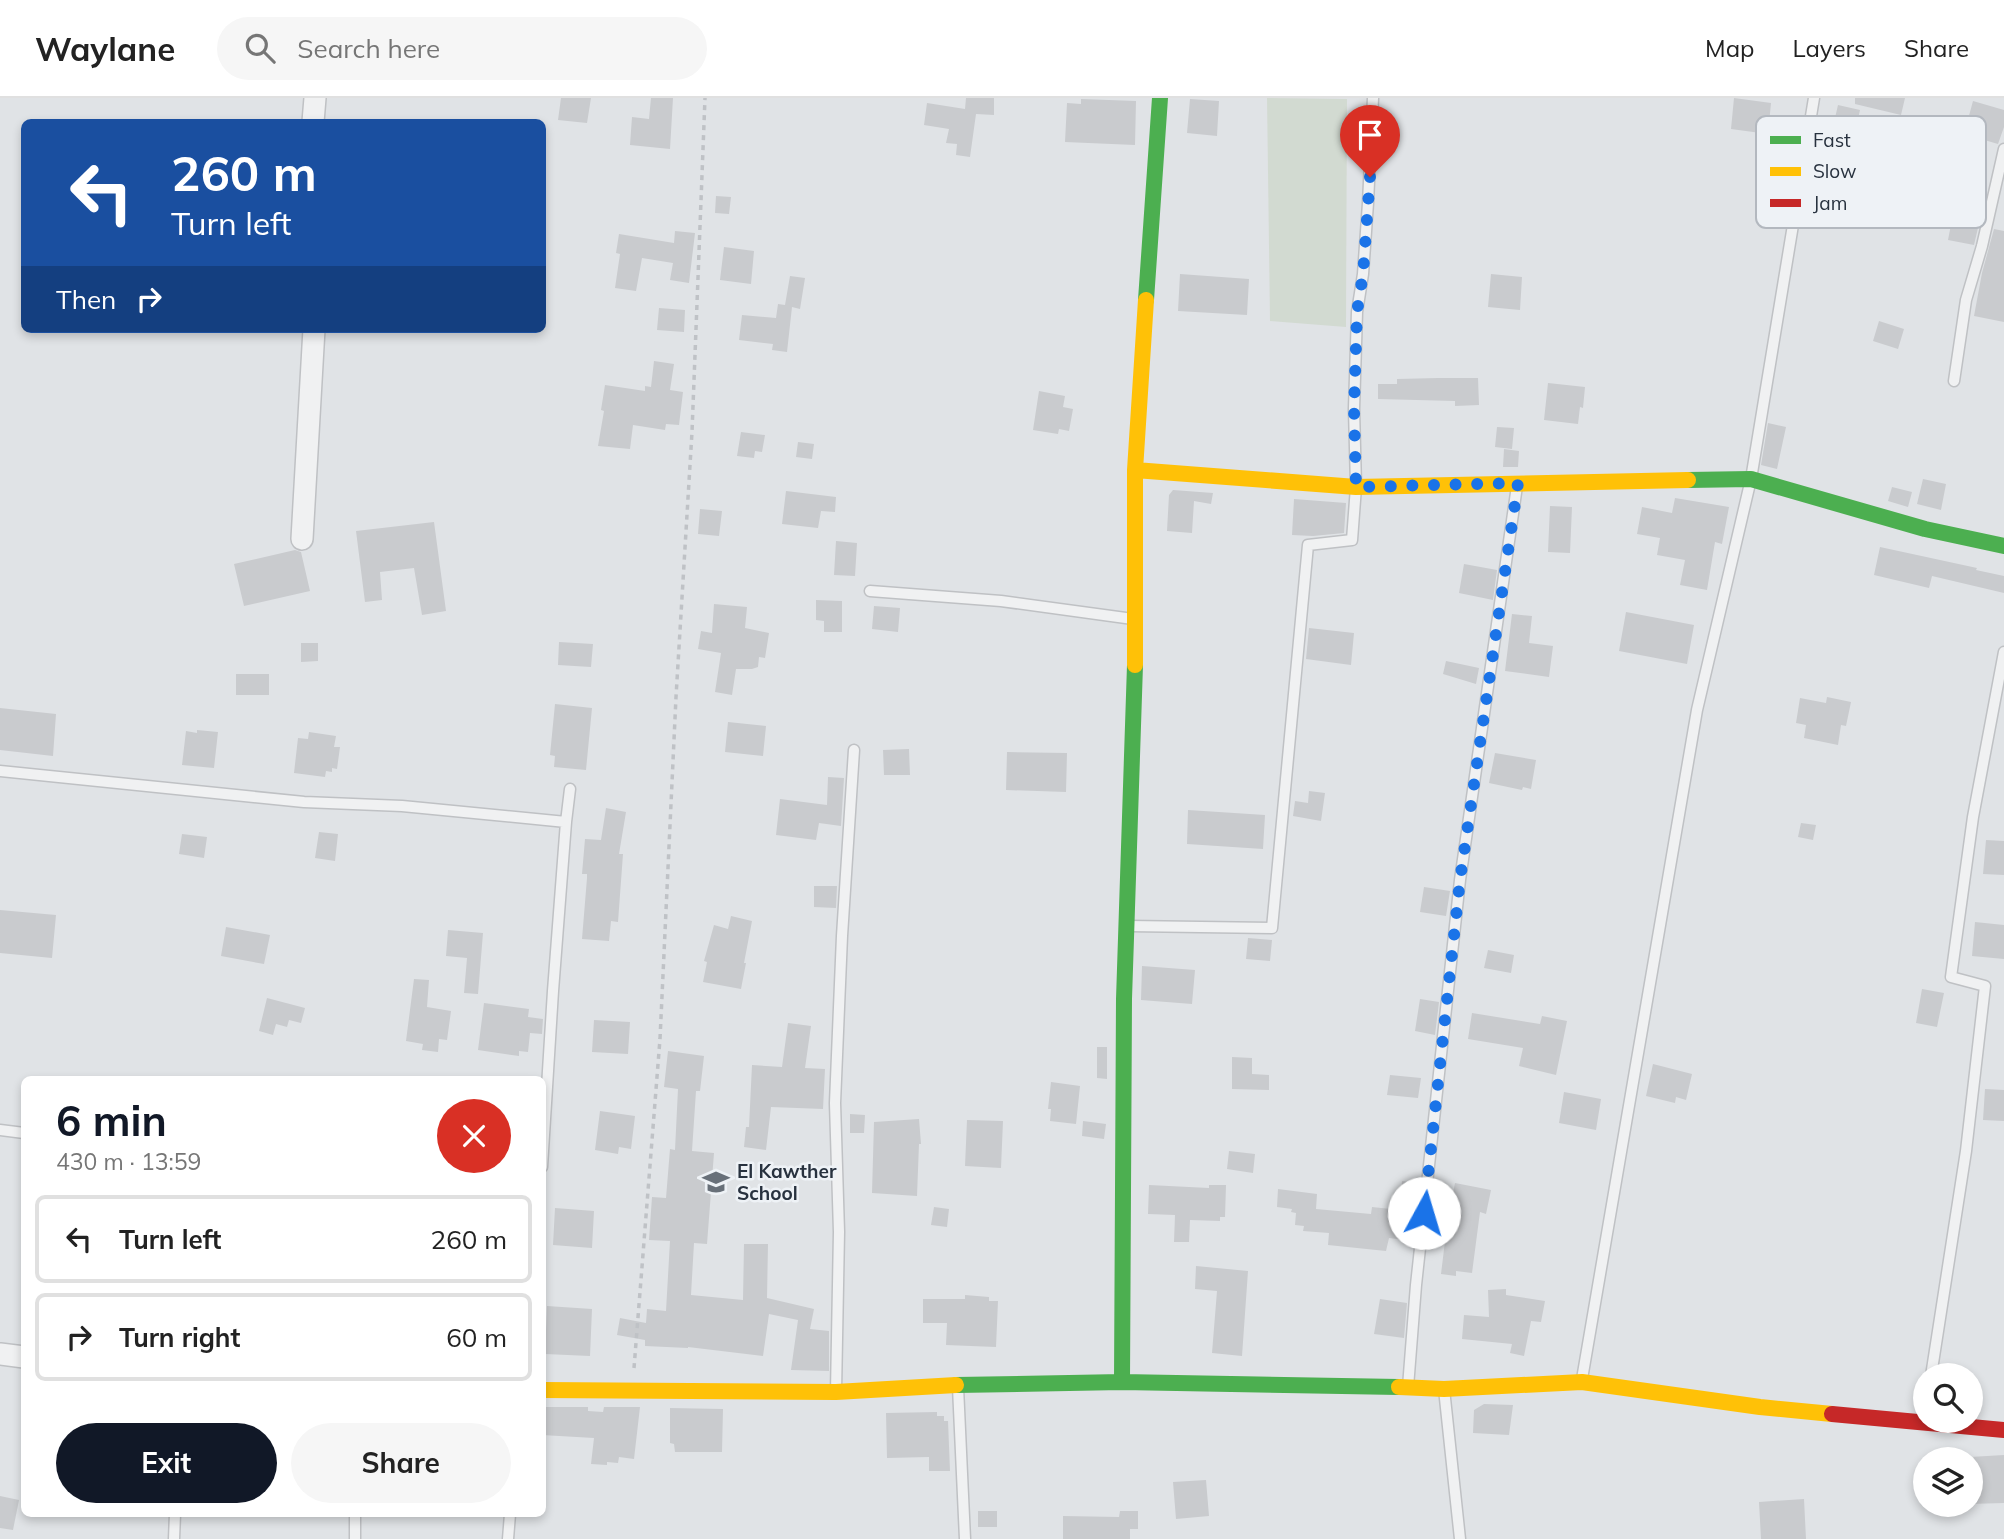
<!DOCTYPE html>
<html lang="en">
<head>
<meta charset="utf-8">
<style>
  body { margin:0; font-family:Mulish,sans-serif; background:#f6f6f6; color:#222; height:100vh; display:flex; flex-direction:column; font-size:26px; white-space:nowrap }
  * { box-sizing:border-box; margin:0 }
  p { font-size:23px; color:#767676 }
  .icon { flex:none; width:38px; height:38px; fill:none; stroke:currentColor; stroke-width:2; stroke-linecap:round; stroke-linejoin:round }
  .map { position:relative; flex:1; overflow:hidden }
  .sheet { position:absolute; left:21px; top:978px; width:525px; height:441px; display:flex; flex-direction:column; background:#fff; border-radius:10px; box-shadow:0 4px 10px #0003 }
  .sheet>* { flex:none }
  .banner { position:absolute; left:21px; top:21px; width:525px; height:214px; border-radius:10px; box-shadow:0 4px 10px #0003; background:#1a4fa0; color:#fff; overflow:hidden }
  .tools { position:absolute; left:1913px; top:1265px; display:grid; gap:14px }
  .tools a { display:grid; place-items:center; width:70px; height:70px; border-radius:50%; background:#fff; box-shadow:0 4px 10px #0003; font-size:35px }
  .pin { position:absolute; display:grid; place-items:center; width:60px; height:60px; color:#fff; margin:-72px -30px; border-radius:50% 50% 50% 0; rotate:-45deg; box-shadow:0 0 7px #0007 }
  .pin .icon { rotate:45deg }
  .me { position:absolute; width:77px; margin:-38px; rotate:6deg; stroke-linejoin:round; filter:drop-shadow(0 0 5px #0008) }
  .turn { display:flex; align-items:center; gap:24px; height:147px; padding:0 35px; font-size:32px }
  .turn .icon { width:91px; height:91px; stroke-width:2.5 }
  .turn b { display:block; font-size:49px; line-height:60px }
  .then { display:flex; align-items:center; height:66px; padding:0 35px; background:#0003; gap:14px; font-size:26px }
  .round { display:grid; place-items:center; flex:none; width:74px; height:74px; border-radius:37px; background:#f6f6f6 }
  .head { display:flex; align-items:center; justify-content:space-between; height:119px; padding:0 35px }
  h1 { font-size:42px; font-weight:700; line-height:52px; color:#111827 }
  .action { display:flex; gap:14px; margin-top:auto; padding:14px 35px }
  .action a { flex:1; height:80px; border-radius:42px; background:#111827; color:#fff; font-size:28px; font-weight:700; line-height:80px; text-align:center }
  .action a+a { background:#f6f6f6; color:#222 }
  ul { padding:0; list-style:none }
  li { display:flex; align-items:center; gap:21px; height:88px; margin:0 14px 10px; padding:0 21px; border:4px solid #e0e0e0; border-radius:10px }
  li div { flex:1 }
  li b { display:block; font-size:26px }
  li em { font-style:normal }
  header { display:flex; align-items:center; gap:42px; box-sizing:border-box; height:98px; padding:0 35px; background:#fff; border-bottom:2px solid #e0e0e0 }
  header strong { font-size:33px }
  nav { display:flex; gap:38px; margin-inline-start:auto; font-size:24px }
  .search { width:490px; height:63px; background:#f6f6f6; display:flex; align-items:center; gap:18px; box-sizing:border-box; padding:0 24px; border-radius:38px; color:#767676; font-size:26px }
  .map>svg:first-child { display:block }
</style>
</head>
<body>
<header>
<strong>Waylane</strong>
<div class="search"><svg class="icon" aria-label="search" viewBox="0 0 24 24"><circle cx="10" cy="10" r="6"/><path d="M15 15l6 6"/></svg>Search here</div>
<nav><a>Map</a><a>Layers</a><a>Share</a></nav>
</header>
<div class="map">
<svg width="2004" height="1441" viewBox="0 0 2004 1441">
  <rect width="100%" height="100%" fill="#e0e3e6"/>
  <path fill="#d2dad1" d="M 1267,0 L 1347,1 L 1346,229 L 1270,223 Z"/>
  <path fill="#c9cbce" d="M 561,0 L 591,0 L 587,25 L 558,22 Z
    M 651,0 L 673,0 L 670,51 L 630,47 L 632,19 L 649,21 Z
    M 966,0 L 994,0 L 994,17 L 976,16 L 970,59 L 956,57 L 957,46 L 946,45 L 949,31 L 924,27 L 927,5 L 965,11 Z
    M 1734,0 L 1771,5 L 1768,36 L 1731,31 Z
    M 1855,0 L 1905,0 L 1901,17 L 1855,6 Z
    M 1081,1 L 1136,3 L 1135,47 L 1065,44 L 1067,5 L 1081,6 Z
    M 1190,1 L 1219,3 L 1217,38 L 1187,35 Z
    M 1973,3 L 2004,12 L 2004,29 L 1998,46 L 1964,36 Z
    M 1838,7 L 1860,12 L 1854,38 L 1832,33 Z
    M 716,98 L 731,99 L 729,116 L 715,115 Z
    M 1954,111 L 1981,117 L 1974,147 L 1948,142 Z
    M 1994,131 L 2004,133 L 2004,224 L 1974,218 L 1982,175 Z
    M 675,133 L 695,135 L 689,185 L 670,182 L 673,165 L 642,160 L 636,193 L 615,190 L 620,156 L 616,155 L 619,136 L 674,145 Z
    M 724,149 L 754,153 L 751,186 L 720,182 Z
    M 1180,176 L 1249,181 L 1247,217 L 1178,213 Z
    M 1491,176 L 1522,179 L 1520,212 L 1488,209 Z
    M 790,178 L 805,180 L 800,211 L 792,209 L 787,254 L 772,252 L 773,246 L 739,242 L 742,217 L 776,220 L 778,206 L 785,207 Z
    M 659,210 L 685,212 L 684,234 L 657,232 Z
    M 1879,223 L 1904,231 L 1898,251 L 1873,243 Z
    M 654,263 L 674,266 L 670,292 L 683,294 L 679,327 L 666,326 L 665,332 L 633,327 L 630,351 L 598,348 L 604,313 L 601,312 L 605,287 L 645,293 L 645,288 L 651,289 Z
    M 1438,280 L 1478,280 L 1479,307 L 1455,308 L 1455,303 L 1378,301 L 1378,286 L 1397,286 L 1397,281 Z
    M 1548,285 L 1585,289 L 1583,310 L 1580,309 L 1578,326 L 1544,322 Z
    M 1039,293 L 1065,298 L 1063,309 L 1073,311 L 1069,333 L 1059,331 L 1058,336 L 1033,332 Z
    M 1768,325 L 1786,329 L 1777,371 L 1761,367 Z
    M 1497,329 L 1514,330 L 1512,351 L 1495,349 Z
    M 741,334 L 765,337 L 762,354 L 755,353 L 754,360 L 737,358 Z
    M 798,344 L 814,346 L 812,361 L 796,359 Z
    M 1504,351 L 1519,353 L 1518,369 L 1503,369 Z
    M 1923,381 L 1946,386 L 1941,412 L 1917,406 Z
    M 1892,389 L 1912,394 L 1908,409 L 1888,403 Z
    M 1173,392 L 1213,395 L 1211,406 L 1194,403 L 1192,435 L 1167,433 L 1169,397 Z
    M 786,393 L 836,399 L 835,414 L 821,413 L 818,430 L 782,426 Z
    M 1675,400 L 1729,409 L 1722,446 L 1715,444 L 1707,492 L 1680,487 L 1685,462 L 1657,457 L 1660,440 L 1637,436 L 1642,409 L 1672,415 Z
    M 1294,401 L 1346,405 L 1344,435 L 1313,438 L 1292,437 Z
    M 1550,408 L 1572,409 L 1570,455 L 1548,454 Z
    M 700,411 L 722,413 L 719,438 L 698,436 Z
    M 434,424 L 446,513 L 422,517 L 414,470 L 380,474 L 382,502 L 365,504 L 356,433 Z
    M 836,443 L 857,445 L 855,478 L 834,477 Z
    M 1880,449 L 1977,470 L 1976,472 L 2004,478 L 2004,495 L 1932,478 L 1929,490 L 1874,477 Z
    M 295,452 L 301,454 L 310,493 L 244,508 L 234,466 Z
    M 1464,466 L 1497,472 L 1493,502 L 1459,495 Z
    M 816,502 L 842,503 L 842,534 L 824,534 L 824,523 L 816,522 Z
    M 714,506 L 747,509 L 745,530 L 769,535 L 765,560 L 759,559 L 758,569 L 752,571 L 736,571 L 732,597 L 715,594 L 721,555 L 698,551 L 701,533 L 712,535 Z
    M 874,508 L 900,510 L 898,534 L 872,531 Z
    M 1626,514 L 1694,527 L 1687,566 L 1619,553 Z
    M 1512,516 L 1532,518 L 1529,545 L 1553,548 L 1549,579 L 1505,573 Z
    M 1309,530 L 1354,535 L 1351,567 L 1306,561 Z
    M 559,544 L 593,546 L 591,569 L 558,567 Z
    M 301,545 L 318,545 L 318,563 L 301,564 Z
    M 1446,563 L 1479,570 L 1476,586 L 1443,576 Z
    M 236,576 L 269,576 L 269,597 L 236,597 Z
    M 1827,599 L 1851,604 L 1846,628 L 1841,627 L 1838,647 L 1804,640 L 1806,627 L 1796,625 L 1800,600 L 1826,605 Z
    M 555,606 L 592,610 L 586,672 L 554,669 L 555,658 L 550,657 Z
    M 0,610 L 56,616 L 53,658 L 0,652 Z
    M 728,624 L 766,628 L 763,658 L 725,654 Z
    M 197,632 L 218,634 L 214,670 L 182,667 L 186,633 L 197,635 Z
    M 309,634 L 336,638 L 334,649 L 340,649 L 337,671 L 332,670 L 332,674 L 326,673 L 325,679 L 294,675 L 298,640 L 308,641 Z
    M 909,651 L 910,677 L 884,677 L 883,652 Z
    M 1007,654 L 1067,655 L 1066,694 L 1006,692 Z
    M 1495,655 L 1536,662 L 1531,691 L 1523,689 L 1522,692 L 1489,685 Z
    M 828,679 L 844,680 L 841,728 L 819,725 L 816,742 L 776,737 L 780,701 L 827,707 Z
    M 1309,693 L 1325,695 L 1321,723 L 1293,718 L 1295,703 L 1308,705 Z
    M 606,710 L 626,714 L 619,756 L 623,756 L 618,824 L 611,823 L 609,843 L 582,841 L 587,780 L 587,776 L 582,776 L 585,741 L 601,742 Z
    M 1188,712 L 1265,717 L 1263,751 L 1187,746 Z
    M 1801,725 L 1816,727 L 1813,742 L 1798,739 Z
    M 319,734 L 338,736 L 335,763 L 315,760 Z
    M 182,736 L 207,739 L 204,760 L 179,756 Z
    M 1986,742 L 2004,743 L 2004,777 L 1983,776 Z
    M 814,788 L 837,788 L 836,810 L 814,809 Z
    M 1424,789 L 1450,793 L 1446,818 L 1420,814 Z
    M 0,812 L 56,817 L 52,860 L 0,855 Z
    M 731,818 L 752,823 L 744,865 L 746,865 L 741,891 L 703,884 L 707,864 L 704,863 L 714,827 L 728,831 Z
    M 1975,824 L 2004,827 L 2004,861 L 1972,858 Z
    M 226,829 L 270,837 L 264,866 L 221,858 Z
    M 448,832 L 483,835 L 478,896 L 464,895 L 467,860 L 446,858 Z
    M 1248,840 L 1272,842 L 1270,863 L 1246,861 Z
    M 1488,852 L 1514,857 L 1511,875 L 1484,870 Z
    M 1142,868 L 1195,872 L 1192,906 L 1141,902 Z
    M 414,881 L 429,882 L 427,909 L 451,913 L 447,942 L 439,941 L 438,954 L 422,952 L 423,946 L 406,943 Z
    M 1922,891 L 1944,895 L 1937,929 L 1916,925 Z
    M 267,900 L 305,910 L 301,925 L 289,922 L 287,929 L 276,926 L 273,937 L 259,933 Z
    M 1420,901 L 1439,904 L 1435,937 L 1415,933 Z
    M 484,905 L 529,911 L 528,919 L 543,921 L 542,936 L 530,935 L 528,954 L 519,953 L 519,958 L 478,952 Z
    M 1472,915 L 1540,926 L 1542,918 L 1567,923 L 1556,977 L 1519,968 L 1523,950 L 1468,941 Z
    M 594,922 L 630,924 L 628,956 L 592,954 Z
    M 788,925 L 811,928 L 805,970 L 825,971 L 823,1011 L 771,1009 L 766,1052 L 744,1049 L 746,1029 L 749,1029 L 752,967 L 782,969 Z
    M 1097,949 L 1107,949 L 1107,981 L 1097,980 Z
    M 668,953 L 704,958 L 700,993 L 696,993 L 692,1053 L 714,1055 L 707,1146 L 694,1145 L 691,1197 L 743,1202 L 744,1146 L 768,1146 L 767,1200 L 814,1211 L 810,1231 L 829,1233 L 829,1273 L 791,1272 L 798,1222 L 769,1216 L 763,1258 L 688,1249 L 688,1250 L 645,1248 L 645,1242 L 617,1237 L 620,1220 L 646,1225 L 647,1211 L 666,1213 L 670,1143 L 649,1142 L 652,1099 L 666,1100 L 670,1051 L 675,1052 L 678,991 L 664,989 Z
    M 1232,959 L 1252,960 L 1252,976 L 1269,977 L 1269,992 L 1232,991 Z
    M 1653,966 L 1692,976 L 1686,1002 L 1676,999 L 1675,1005 L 1646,998 Z
    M 1390,977 L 1421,980 L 1418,1000 L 1387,997 Z
    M 1051,984 L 1080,988 L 1076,1026 L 1050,1023 L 1051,1011 L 1048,1011 Z
    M 1985,991 L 2004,992 L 2004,1023 L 1983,1022 Z
    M 1564,994 L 1601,1001 L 1596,1032 L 1559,1025 Z
    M 600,1013 L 635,1018 L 631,1051 L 619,1049 L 618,1056 L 595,1052 Z
    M 850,1016 L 865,1017 L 864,1035 L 850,1035 Z
    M 919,1021 L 921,1046 L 919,1046 L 917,1098 L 872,1095 L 874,1024 Z
    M 967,1022 L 1003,1023 L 1001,1070 L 965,1068 Z
    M 1083,1023 L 1106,1026 L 1104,1041 L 1082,1038 Z
    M 1229,1053 L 1255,1056 L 1253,1075 L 1227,1071 Z
    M 1402,1083 L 1419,1085 L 1413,1143 L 1389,1140 L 1386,1153 L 1328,1147 L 1329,1135 L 1303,1133 L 1304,1128 L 1295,1127 L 1296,1115 L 1291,1114 L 1292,1111 L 1277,1109 L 1278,1091 L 1317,1096 L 1316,1111 L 1371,1116 L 1372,1109 L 1400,1112 Z
    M 1455,1085 L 1491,1092 L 1486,1116 L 1480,1114 L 1472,1175 L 1456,1173 L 1456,1178 L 1441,1176 L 1449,1111 L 1432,1110 L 1434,1094 L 1453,1095 Z
    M 1149,1087 L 1209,1090 L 1209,1087 L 1226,1087 L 1225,1119 L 1220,1119 L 1220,1123 L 1190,1122 L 1189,1144 L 1174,1144 L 1175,1117 L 1148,1116 Z
    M 934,1109 L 949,1111 L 947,1129 L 931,1127 Z
    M 555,1110 L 594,1113 L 592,1150 L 553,1147 Z
    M 1196,1168 L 1248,1173 L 1242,1258 L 1212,1255 L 1217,1193 L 1195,1191 Z
    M 1506,1191 L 1506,1197 L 1545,1203 L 1541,1224 L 1531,1223 L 1524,1258 L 1510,1255 L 1512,1246 L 1462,1241 L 1464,1217 L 1489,1219 L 1488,1192 Z
    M 965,1197 L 989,1199 L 989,1203 L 998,1203 L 996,1249 L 946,1247 L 947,1225 L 923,1225 L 923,1201 L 965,1201 Z
    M 1380,1201 L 1407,1205 L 1404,1240 L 1374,1236 Z
    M 547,1208 L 592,1211 L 590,1258 L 545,1256 Z
    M 1484,1306 L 1513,1307 L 1509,1337 L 1473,1335 L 1474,1312 Z
    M 542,1309 L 588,1309 L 588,1313 L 603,1314 L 604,1309 L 640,1309 L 634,1361 L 619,1359 L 618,1365 L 607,1364 L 607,1367 L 591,1366 L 594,1340 L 542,1337 Z
    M 670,1310 L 723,1311 L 722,1354 L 675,1354 L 674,1346 L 670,1345 Z
    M 937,1314 L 937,1318 L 944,1318 L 944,1323 L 948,1323 L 950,1373 L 929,1373 L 929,1359 L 887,1360 L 886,1315 Z
    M 2004,1357 L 2004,1405 L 1970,1406 L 1970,1359 Z
    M 1206,1382 L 1209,1418 L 1176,1421 L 1173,1384 Z
    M 0,1398 L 19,1402 L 13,1432 L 0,1430 Z
    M 1804,1401 L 1806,1441 L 1761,1441 L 1759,1404 Z
    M 978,1413 L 997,1413 L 997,1429 L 978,1429 Z
    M 1120,1413 L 1138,1413 L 1138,1431 L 1130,1431 L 1130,1441 L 1063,1441 L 1063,1418 L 1119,1419 Z"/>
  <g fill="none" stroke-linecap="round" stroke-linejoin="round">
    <defs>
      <path id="lane" d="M 1954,283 L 1966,202 L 1982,148 L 2004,51
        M 870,493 L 1001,503 L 1133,521
        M 0,673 L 304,704 L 402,708 L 566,724
        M 1129,828 L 1272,830 L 1308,447 L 1352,442 L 1356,389 L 1354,311 L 1357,214 L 1363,176 L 1368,105 L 1373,0
        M 0,1032 L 24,1035
        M 542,1069 L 553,893 L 566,724 L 570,691
        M 1931,1278 L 1966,1053 L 1985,888 L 1951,879 L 1973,719 L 2004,554
        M 1582,1281 L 1697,612 L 1751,381 L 1814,0
        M 958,1289 L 965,1441
        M 1408,1289 L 1416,1187 L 1460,782 L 1517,388
        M 1444,1291 L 1460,1441
        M 836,1294 L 839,1134 L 835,1005 L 842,838 L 854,652
        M 355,1416 L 355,1441
        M 174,1441 L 175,1416
        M 508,1441 L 510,1416"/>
      <path id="street" d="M 313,24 L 315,0
        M 302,441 L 314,231
        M 0,1256 L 24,1259"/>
    </defs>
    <use href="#lane" stroke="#bfc1c4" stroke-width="13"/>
    <use href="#street" stroke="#bfc1c4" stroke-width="24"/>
    <path stroke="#bfc2c6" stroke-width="3.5" stroke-dasharray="5 5" stroke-linecap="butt" d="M 634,1270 L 660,941 L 676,599 L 692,334 L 705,0"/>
    <use href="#lane" stroke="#f0f1f2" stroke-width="10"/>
    <use href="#street" stroke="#f0f1f2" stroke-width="21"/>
    <path stroke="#4caf50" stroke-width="16" d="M 1146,202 L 1160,0
      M 1688,382 L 1751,381 L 1925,431 L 2004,448
      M 1122,1284 L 1124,901 L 1135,567
      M 956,1287 L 1122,1284 L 1399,1289"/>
    <path stroke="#ffc107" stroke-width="16" d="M 1135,372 L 1356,389 L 1688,382
      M 1135,567 L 1135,372 L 1146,202
      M 1399,1289 L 1444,1291 L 1582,1284 L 1760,1309 L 1832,1316
      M 542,1292 L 836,1294 L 956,1287"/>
    <path stroke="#c62828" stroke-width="16" d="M 1832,1316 L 2004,1332"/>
  </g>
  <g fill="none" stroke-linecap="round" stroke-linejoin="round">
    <path stroke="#1a73e8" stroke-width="12" stroke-dasharray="0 21.6" d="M 1370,79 L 1363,176 L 1357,214 L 1354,311 L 1356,389 L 1518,385 L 1460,782 L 1424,1115"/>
  </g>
  <defs>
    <symbol id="school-bare" viewBox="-9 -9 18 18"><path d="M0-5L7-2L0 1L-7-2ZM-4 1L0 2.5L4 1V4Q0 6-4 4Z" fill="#687079" stroke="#eef2f6" stroke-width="2.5" paint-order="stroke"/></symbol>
  </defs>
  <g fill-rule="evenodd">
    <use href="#school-bare" x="697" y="1065" width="38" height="38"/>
  </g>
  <g text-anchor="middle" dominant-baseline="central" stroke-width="5" stroke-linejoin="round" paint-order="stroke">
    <g font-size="19" font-weight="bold" fill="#28323f" stroke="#eef2f6" text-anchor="start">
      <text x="737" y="1073">El Kawther<tspan x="737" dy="22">School</tspan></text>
    </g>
  </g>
  <rect x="1756" y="18" width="230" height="112" rx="10" fill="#eef2f6" stroke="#b3b8bf" stroke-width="2"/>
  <rect x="1770" y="38" width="31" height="8" fill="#4caf50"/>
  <rect x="1770" y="69" width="31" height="9" fill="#ffc107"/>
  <rect x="1770" y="101" width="31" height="8" fill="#c62828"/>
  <g font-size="19" fill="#28323f">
    <text x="1813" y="49">Fast</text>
    <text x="1813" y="80">Slow</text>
    <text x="1813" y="112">Jam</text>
  </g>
</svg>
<div class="tools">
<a><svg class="icon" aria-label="search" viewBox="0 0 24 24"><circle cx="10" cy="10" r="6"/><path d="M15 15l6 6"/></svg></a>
<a><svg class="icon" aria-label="layers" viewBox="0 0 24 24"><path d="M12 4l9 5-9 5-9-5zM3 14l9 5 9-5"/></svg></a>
</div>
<div class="pin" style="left:1370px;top:79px;background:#d93025"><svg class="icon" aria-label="arrive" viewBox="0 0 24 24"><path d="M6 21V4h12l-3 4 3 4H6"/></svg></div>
<svg class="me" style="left:1424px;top:1115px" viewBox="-20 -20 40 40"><circle r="19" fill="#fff"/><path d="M0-13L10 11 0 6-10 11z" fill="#1a73e8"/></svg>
<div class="banner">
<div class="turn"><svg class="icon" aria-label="left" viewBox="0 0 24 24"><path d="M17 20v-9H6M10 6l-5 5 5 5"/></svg><div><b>260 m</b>Turn left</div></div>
<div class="then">Then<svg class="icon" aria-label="right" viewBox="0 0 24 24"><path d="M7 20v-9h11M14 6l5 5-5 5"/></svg></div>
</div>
<section class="sheet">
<div class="head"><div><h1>6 min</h1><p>430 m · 13:59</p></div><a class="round" style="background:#d93025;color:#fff"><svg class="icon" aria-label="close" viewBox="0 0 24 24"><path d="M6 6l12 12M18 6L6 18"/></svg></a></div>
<ul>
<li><svg class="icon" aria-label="left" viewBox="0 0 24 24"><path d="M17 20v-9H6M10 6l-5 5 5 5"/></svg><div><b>Turn left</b></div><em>260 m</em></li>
<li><svg class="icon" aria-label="right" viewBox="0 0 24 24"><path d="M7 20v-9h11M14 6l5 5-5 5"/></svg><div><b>Turn right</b></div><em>60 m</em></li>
</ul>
<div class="action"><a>Exit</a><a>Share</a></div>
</section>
</div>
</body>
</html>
